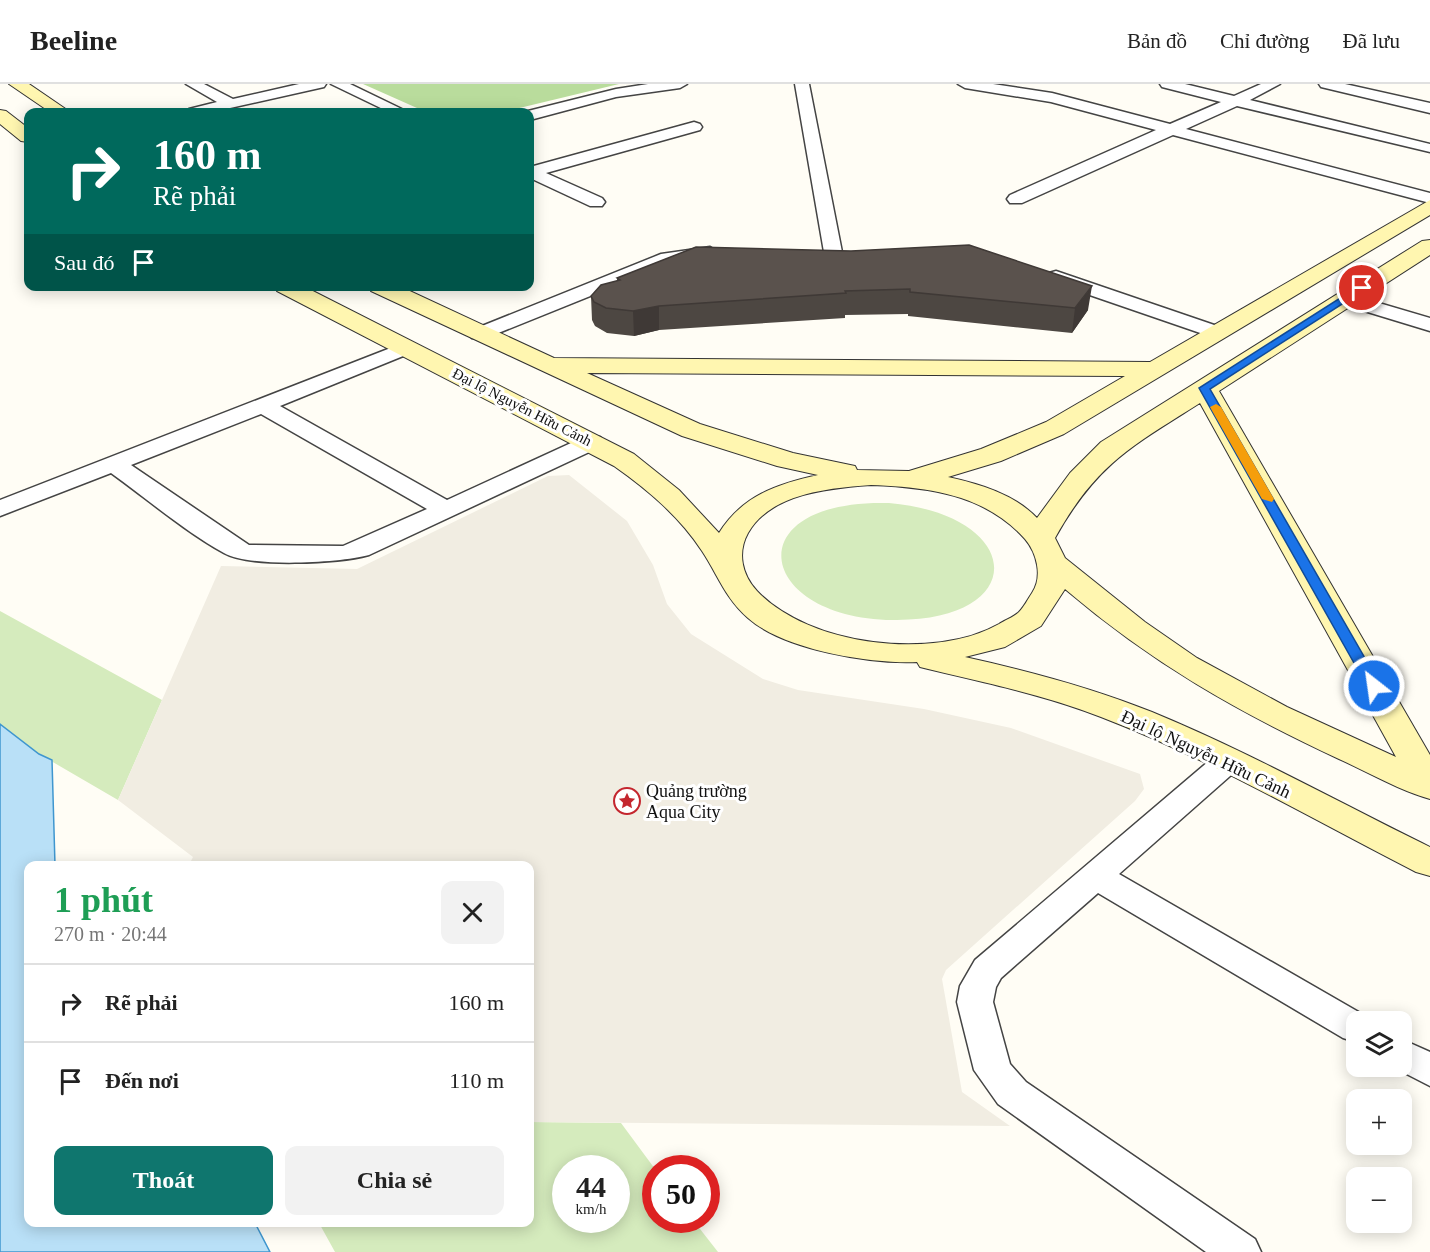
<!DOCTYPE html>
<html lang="vi">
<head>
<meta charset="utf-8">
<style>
  body { margin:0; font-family:"Times New Roman",serif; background:#f2f2f2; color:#222; height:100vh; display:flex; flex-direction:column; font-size:22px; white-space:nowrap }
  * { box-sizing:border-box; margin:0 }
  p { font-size:20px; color:#767676 }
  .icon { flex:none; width:33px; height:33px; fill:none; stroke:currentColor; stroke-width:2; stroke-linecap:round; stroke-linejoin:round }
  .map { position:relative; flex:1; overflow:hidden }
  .side { position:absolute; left:24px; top:777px; width:510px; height:366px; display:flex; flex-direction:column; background:#fff; border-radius:12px; box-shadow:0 3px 15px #0003 }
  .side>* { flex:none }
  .top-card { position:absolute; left:24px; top:24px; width:510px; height:183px; border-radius:12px; box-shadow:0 3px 15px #0003; background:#00695c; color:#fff; overflow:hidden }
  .tools { position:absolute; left:1346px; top:927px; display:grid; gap:12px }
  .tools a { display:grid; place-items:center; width:66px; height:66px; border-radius:12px; background:#fff; box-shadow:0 3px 15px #0003; font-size:30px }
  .speed { position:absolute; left:552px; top:1071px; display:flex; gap:12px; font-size:30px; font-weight:700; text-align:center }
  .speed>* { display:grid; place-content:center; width:78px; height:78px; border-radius:50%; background:#fff; box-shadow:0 3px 15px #0003; line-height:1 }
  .speed small { font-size:15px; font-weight:400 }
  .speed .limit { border:9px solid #d22; background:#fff; color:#111 }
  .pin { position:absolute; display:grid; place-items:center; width:51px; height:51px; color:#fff; margin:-26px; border:3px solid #fff; border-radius:50%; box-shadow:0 2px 6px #0007 }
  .me { position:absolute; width:66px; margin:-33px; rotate:330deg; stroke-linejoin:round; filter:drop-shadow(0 0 4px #0008) }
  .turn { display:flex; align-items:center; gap:21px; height:126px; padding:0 30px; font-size:27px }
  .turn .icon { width:78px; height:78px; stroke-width:2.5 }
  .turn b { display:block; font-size:42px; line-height:51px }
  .then { display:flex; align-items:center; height:57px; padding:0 30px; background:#0003; gap:12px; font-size:22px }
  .round { display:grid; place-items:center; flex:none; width:63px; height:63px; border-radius:12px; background:#f2f2f2 }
  .headline { display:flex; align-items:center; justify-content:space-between; height:102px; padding:0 30px }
  h1 { font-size:36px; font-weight:600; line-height:45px; color:#1e9e55 }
  .button { display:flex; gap:12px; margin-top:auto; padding:12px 30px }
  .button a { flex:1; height:69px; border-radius:12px; background:#0f766e; color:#fff; font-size:24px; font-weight:600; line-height:69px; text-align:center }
  .button a+a { background:#f2f2f2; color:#222 }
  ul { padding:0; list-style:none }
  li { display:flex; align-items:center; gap:18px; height:78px; padding:0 30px; border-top:2px solid #e0e0e0 }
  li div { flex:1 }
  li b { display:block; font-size:22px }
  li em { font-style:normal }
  header { display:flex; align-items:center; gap:36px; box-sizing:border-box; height:84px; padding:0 30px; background:#fff; border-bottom:2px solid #e0e0e0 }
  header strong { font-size:28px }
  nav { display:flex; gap:33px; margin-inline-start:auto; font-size:21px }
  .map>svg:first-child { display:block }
</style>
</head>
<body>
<header>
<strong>Beeline</strong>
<nav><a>Bản đồ</a><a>Chỉ đường</a><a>Đã lưu</a></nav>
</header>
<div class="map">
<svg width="1430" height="1168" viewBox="0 0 1430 1168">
  <rect width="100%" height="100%" fill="#fffdf5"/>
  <path fill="#d5ebbd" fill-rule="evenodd" d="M 889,419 C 1026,431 1031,538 893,536 C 755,534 735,415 889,419 Z
    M 0,527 L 162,616 L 118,716 L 39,670 L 0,640 Z
    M 530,1038 L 621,1039 L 655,1085 L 656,1136 L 693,1136 L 718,1168 L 335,1168 L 319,1139 L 530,1138 ZM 566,1084 L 616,1084 L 616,1136 L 566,1136 Z"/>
  <path fill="#b9dc9c" d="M 363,0 L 619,0 L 503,28 L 426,28 Z"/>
  <path fill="#f1ede2" d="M 569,391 L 627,437 L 653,481 L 667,520 L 691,550 L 763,595 L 798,606 L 924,625 L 1011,644 L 1140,690 L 1144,705 L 1135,717 L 946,886 L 942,895 L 962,1008 L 1010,1042 L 530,1038 L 530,782 L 189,781 L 193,773 L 118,716 L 221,482 L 357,485 L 548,392 Z"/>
  <path fill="#b9e0f7" stroke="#3f96cf" stroke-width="1.5" d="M 0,640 L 39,670 L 52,676 L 55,781 L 28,782 L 28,1138 L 255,1139 L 270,1168 L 0,1168 Z"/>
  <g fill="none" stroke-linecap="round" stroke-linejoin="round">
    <defs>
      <path id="street" d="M 186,0 L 204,0 L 233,15 L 299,0 L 326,0 L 324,3 L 212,28 L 187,28 L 189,25 L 217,18 Z
        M 331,0 L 350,0 L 408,28 L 389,28 Z
        M 648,0 L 687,0 L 680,4 L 616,13 L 530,36 L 530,28 L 524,28 L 616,5 Z
        M 795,0 L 809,0 L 842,168 L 833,174 L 824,168 Z
        M 958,0 L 993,0 L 1052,9 L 1170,40 L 1221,18 L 1162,3 L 1160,0 L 1185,0 L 1234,12 L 1261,0 L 1280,0 L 1250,16 L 1430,60 L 1430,68 L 1237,22 L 1186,45 L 1430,109 L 1430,119 L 1173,51 L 1022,119 L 1010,119 L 1007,115 L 1010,111 L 1156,46 L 1051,18 L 965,4 Z
        M 1319,0 L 1345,0 L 1430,19 L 1430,29 L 1321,3 Z
        M 694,38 L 700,40 L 702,43 L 700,46 L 546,89 L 602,114 L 605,118 L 602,122 L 590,122 L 530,94 L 530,83 Z
        M 710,163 L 719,169 L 717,173 L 672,179 L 486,254 L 472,254 L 469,250 L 472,246 L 661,170 Z
        M 1056,187 L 1223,244 L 1226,248 L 1223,252 L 1209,252 L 1049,197 L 1046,193 L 1049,189 Z
        M 1345,209 L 1430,234 L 1430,247 L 1338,219 L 1335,215 L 1338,211 Z
        M 406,258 L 413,260 L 416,264 L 413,268 L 280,322 L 447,416 L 584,353 L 600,353 L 604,358 L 600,363 L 369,471 C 339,479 250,484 224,469 C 186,448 147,415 111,389 L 0,432 L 0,416 ZM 261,330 L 427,425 L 343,462 L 249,461 L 131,381 Z
        M 1227,668 L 1238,671 L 1242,678 L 1238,685 L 1119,790 L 1369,934 L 1371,938 L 1356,938 L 1356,958 L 1343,954 L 1098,809 L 1001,894 L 996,903 L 993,918 L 1010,980 L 1026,998 L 1255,1155 L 1261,1168 L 1206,1168 L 998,1020 L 974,986 L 957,918 L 960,902 L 975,876 L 1216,671 Z
        M 1401,955 L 1430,968 L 1430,1002 L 1391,982 L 1401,982 Z"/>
      <path id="secondary" d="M 9,0 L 29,0 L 70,28 L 50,28 Z
        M 0,26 L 6,27 L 28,44 L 28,58 L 21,57 L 0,40 Z
        M 1430,116 L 1430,131 L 1064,350 L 1001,377 L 948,393 C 980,400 1014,410 1037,434 L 1070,389 L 1101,358 L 1422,157 L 1430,156 L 1430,171 L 1219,307 L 1430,671 L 1430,715 C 1398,706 1368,688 1339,675 C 1236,627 1152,579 1065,505 L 1041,542 L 1005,563 L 965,573 C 1029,587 1092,604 1152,628 C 1247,667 1338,718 1430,763 L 1430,792 L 1416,788 C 1312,735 1210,675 1101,633 C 1042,610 981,598 920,583 L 917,578 C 871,580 784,566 748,534 C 725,514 718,491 702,467 C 679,432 648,406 614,382 L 277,207 L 274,202 L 303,202 L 634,370 L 679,406 L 719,449 C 742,412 777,400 818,391 L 777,382 L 682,352 L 371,207 L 368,202 L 399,202 L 554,274 L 1150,278 ZM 587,289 L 1125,292 L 1046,338 L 981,365 L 909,387 L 857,386 L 855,382 L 793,369 L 700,340 ZM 1200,319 L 1396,673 L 1287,623 L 1197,574 L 1145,538 L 1065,474 L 1055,454 C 1096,380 1132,362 1200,319 ZM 871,401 C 927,403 985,410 1025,455 C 1037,469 1043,493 1032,509 C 1028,515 1024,523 1019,528 C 1014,533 1005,536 999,540 C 934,577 809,562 757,507 C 742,491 737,469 748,449 C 771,409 830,404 871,401 Z"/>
    </defs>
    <use href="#street" stroke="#444" stroke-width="3"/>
    <use href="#secondary" stroke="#333" stroke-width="2"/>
    <use href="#street" fill="#fff" fill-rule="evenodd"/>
    <use href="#secondary" fill="#fff6b0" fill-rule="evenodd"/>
  </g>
  <path fill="#4d4742" d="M 696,163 L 1088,226 L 1072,249 L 908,232 L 908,230 L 845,231 L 845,234 L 659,246 L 634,252 L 607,249 L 595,242 L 592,236 L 591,212 L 617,197 L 617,194 Z"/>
  <path fill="#3f3936" d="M 1092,202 L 1088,226 L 1072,249 L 1075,224 Z
    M 659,222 L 659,246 L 634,252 L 633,227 Z"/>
  <path fill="#5a524d" stroke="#3f3936" stroke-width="1.5" d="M 969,161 L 1092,202 L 1075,224 L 910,208 L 910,205 L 845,207 L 846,209 L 659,222 L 633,227 L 606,224 L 594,218 L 591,212 L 601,201 L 620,196 L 617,194 L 696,163 L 851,167 Z"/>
  <path fill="#1a73e8" stroke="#114b97" stroke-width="1.5" d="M 1359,202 L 1367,204 L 1210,305 L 1381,602 L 1374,606 L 1367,602 L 1199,304 Z"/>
  <path fill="#f59e0b" d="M 1216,320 L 1221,323 L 1274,415 L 1272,418 L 1262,415 L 1210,323 Z"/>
  <defs>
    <symbol id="sight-ring" viewBox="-11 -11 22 22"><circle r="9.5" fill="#fff" stroke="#c4262e" stroke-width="1.5"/><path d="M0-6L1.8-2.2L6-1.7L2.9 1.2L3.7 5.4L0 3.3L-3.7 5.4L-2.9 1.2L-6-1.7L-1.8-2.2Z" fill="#c4262e"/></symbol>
  </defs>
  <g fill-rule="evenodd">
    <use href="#sight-ring" x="612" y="702" width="30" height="30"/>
  </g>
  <g text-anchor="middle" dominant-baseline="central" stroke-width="6" stroke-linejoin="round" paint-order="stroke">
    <g font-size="15" fill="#111" stroke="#fff">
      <text transform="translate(522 323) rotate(27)">Đại lộ Nguyễn Hữu Cảnh</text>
    </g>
    <g font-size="18" fill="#111" stroke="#fff">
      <text transform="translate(1206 670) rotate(25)">Đại lộ Nguyễn Hữu Cảnh</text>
    </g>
    <g font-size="18" fill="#111" stroke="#fff" text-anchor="start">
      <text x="646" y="707">Quảng trường<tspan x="646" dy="21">Aqua City</tspan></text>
    </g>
  </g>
</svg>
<div class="tools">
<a><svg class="icon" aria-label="layers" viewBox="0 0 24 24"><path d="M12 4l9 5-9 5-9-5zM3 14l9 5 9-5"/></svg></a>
<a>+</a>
<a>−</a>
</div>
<div class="speed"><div>44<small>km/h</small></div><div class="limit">50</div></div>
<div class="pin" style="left:1362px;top:204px;background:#d93025"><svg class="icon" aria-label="arrive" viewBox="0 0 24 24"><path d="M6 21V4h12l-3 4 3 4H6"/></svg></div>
<svg class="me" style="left:1374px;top:602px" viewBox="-20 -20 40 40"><circle r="17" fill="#1a73e8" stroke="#fff" stroke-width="3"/><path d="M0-11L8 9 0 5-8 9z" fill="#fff"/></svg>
<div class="top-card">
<div class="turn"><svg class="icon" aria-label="right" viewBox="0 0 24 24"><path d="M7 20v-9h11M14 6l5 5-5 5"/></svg><div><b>160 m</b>Rẽ phải</div></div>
<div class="then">Sau đó<svg class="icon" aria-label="arrive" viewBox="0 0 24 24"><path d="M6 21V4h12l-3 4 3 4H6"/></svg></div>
</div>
<section class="side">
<div class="headline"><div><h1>1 phút</h1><p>270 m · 20:44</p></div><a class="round"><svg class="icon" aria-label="close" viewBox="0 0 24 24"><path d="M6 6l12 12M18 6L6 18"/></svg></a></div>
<ul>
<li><svg class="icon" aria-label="right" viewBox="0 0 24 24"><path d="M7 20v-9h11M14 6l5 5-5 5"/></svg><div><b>Rẽ phải</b></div><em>160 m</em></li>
<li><svg class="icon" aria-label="arrive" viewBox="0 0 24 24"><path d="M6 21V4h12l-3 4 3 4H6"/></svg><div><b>Đến nơi</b></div><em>110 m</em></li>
</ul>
<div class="button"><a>Thoát</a><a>Chia sẻ</a></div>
</section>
</div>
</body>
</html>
